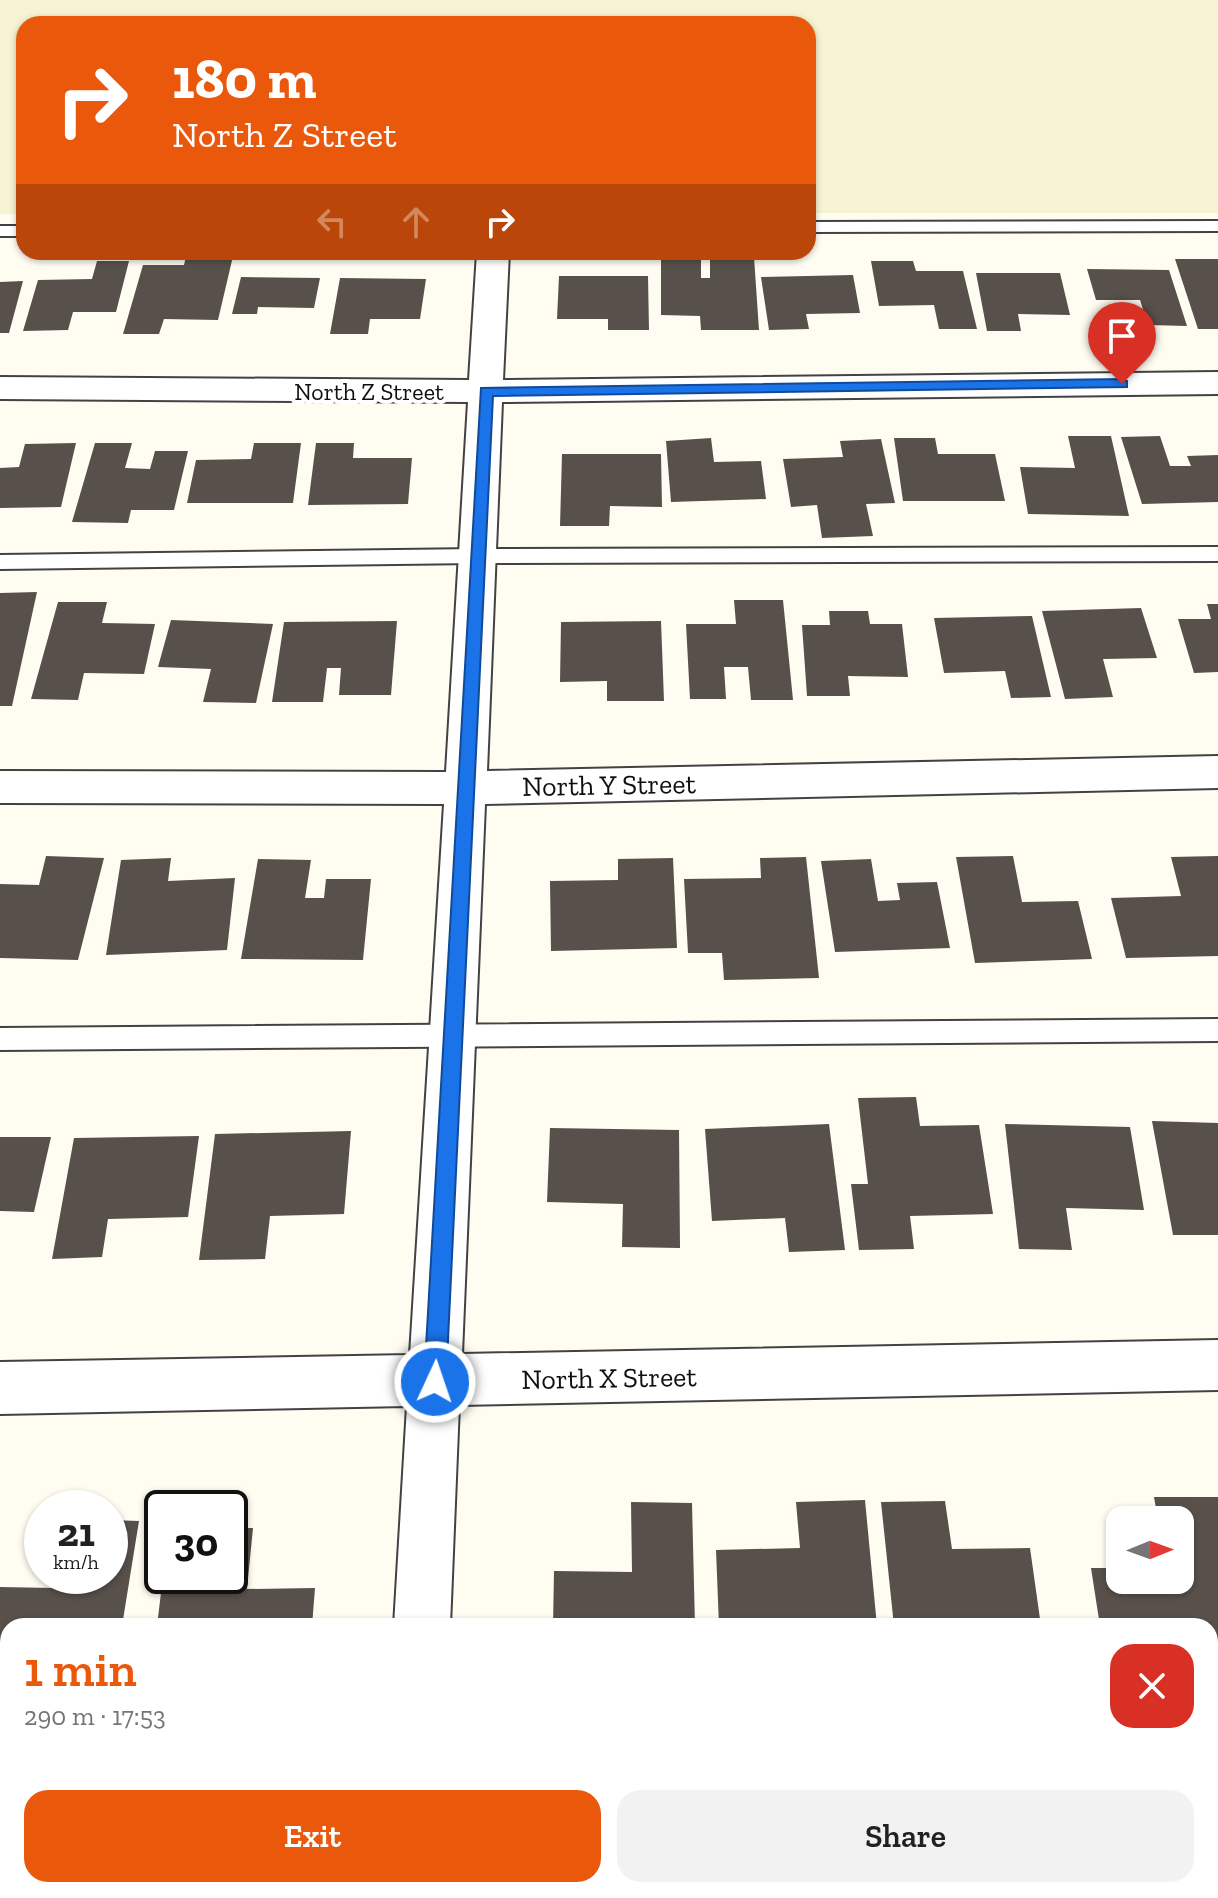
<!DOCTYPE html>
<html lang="en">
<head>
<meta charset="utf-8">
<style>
  body { margin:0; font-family:"Zilla Slab",serif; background:#f2f2f2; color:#202124; height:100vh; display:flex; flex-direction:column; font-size:30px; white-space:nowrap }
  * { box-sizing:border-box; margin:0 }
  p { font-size:26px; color:#757577 }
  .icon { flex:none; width:44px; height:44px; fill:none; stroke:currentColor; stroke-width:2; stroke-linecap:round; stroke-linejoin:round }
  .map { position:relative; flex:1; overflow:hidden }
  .drawer { position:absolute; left:0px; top:1618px; width:1218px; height:280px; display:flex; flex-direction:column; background:#fff; border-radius:24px 24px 0 0; box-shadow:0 2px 6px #0004 }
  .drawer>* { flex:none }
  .guide { position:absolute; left:16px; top:16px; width:800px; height:244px; border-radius:24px; box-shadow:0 2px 6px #0004; background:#ea580c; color:#fff; overflow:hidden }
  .needle { width:52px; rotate:89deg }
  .controls { position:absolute; left:1106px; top:1506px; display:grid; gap:16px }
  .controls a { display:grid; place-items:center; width:88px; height:88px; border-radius:16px; background:#fff; box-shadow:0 2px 6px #0004; font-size:40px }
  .speed { position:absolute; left:24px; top:1490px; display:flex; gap:16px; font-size:40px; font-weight:700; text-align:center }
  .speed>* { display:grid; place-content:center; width:104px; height:104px; border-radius:50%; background:#fff; box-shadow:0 2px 6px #0004; line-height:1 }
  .speed small { font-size:20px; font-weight:400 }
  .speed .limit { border:4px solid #111; border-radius:12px; background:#fff; color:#111 }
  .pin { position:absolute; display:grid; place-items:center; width:68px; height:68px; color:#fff; margin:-82px -34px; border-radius:50% 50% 50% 0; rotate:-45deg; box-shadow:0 0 8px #0007 }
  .pin .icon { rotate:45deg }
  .me { position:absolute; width:88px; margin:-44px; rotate:3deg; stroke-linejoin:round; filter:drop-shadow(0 0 6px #0008) }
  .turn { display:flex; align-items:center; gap:28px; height:168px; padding:0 24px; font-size:36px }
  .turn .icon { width:104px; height:104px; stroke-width:2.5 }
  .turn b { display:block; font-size:56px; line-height:68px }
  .lanes { display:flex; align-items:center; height:76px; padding:0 24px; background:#0003; justify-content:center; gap:40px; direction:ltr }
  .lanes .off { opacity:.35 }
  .round { display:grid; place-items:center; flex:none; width:84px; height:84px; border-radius:24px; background:#f2f2f2 }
  .summary { display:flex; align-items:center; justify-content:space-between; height:136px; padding:0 24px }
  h1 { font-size:48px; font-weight:600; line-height:60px; color:#ea580c }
  .primary-button { display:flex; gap:16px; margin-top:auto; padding:16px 24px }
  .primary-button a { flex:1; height:92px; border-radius:24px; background:#ea580c; color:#fff; font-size:32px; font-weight:600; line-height:92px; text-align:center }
  .primary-button a+a { background:#f2f2f2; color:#202124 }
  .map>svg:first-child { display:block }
</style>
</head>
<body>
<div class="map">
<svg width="1218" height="1898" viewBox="0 0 1218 1898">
  <rect width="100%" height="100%" fill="#fffcf2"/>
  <path fill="#f5f3d1" d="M 0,0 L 1218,0 L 1218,213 L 808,213 L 808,24 L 24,24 L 24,214 L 0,214 Z"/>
  <path fill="#58504b" d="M 187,252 L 234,252 L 218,320 L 164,319 L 159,334 L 123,334 L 143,265 L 184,265 Z
    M 661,252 L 701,252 L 701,278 L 710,278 L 710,257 L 754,257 L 759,330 L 701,330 L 700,316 L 661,315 Z
    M 1175,259 L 1218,259 L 1218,329 L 1198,329 Z
    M 97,261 L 129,261 L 116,312 L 73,312 L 68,330 L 23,331 L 38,280 L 92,279 Z
    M 871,261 L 913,261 L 916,271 L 963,271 L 977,329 L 939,329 L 934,305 L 879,306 Z
    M 1087,269 L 1169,270 L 1187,326 L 1148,325 L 1140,300 L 1096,300 Z
    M 976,273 L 1060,273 L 1070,315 L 1018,314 L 1021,331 L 987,331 Z
    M 853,275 L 860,313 L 806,314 L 809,329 L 769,330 L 761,277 Z
    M 559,276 L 648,276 L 649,330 L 608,330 L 608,319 L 557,319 Z
    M 241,277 L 320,278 L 314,308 L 258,307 L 257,314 L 232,314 Z
    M 340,278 L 426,279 L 420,319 L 370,319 L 368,334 L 330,334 Z
    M 23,281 L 9,333 L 0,333 L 0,282 Z
    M 1068,436 L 1111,436 L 1129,516 L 1028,514 L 1020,467 L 1075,468 Z
    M 1160,436 L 1170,466 L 1191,466 L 1187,456 L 1218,455 L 1218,502 L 1142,504 L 1121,437 Z
    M 711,438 L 714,462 L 761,461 L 766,499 L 671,502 L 666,441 Z
    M 894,438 L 935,438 L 938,454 L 995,454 L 1005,501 L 903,501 Z
    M 881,439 L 895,503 L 866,504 L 873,536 L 822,538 L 817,505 L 791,507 L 783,459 L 843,457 L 840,441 Z
    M 76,443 L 61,507 L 0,508 L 0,468 L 19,467 L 25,444 Z
    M 95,443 L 132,443 L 125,468 L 150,469 L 155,451 L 188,451 L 174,510 L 131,510 L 128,523 L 72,522 Z
    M 254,443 L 301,443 L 293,503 L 187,503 L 196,460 L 251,459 Z
    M 316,443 L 354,443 L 353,458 L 412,458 L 408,504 L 308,505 Z
    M 562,454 L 661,454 L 662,507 L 610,506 L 609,526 L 560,526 Z
    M 37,592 L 12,706 L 0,706 L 0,593 Z
    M 734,600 L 783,600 L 793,700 L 751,700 L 748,667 L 724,667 L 726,699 L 690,699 L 686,624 L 736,624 Z
    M 58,602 L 107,602 L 102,623 L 155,624 L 144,674 L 84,673 L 78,700 L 31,699 Z
    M 1207,604 L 1218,604 L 1218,672 L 1194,673 L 1178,619 L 1211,619 Z
    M 1141,608 L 1157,658 L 1103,659 L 1113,697 L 1065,699 L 1042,611 Z
    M 829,611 L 868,611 L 870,624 L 902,624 L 908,677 L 848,676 L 850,696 L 807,696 L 802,625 L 830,625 Z
    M 1032,616 L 1051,697 L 1011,698 L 1005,671 L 944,673 L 934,618 Z
    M 171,620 L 273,624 L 256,703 L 203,702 L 211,669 L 158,667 Z
    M 397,621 L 391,695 L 339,695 L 341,668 L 327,668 L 323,702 L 272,702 L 284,622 Z
    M 661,621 L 664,701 L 607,701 L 607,681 L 560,682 L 561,622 Z
    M 46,856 L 104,858 L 78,960 L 0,958 L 0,884 L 39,885 Z
    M 1013,856 L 1022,902 L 1078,901 L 1092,959 L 975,963 L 956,857 Z
    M 1218,856 L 1218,956 L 1126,958 L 1111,898 L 1181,896 L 1171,857 Z
    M 806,857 L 819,978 L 724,980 L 722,953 L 688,953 L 684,879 L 761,878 L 760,858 Z
    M 171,858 L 168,881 L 235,878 L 227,950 L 106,955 L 121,860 Z
    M 673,858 L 677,948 L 551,951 L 550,881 L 618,880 L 618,859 Z
    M 258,859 L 311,860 L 305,898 L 324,898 L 326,879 L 371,879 L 363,960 L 241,959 Z
    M 871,859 L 878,901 L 900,900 L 897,883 L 937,882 L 950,948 L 835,952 L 821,861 Z
    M 916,1097 L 920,1126 L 979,1125 L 993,1214 L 910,1216 L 914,1249 L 859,1250 L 851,1184 L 868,1184 L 858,1098 Z
    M 1152,1121 L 1218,1123 L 1218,1235 L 1173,1235 Z
    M 829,1124 L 845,1250 L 789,1252 L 785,1218 L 712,1221 L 705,1129 Z
    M 1005,1124 L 1130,1127 L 1144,1210 L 1066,1208 L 1072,1250 L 1019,1249 Z
    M 550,1128 L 679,1130 L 680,1248 L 622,1247 L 623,1204 L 547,1202 Z
    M 351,1131 L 344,1214 L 270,1216 L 265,1259 L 199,1260 L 215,1134 Z
    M 199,1136 L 188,1217 L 108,1219 L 102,1257 L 52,1259 L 74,1138 Z
    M 0,1137 L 51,1137 L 34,1212 L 0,1211 Z
    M 1154,1497 L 1218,1497 L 1218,1681 L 1210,1681 L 1210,1626 L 1100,1626 L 1091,1568 L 1120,1568 L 1120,1580 L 1180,1580 L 1180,1520 L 1158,1520 Z
    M 865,1500 L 877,1626 L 719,1626 L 716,1550 L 800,1548 L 796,1502 Z
    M 945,1501 L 952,1549 L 1030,1548 L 1041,1626 L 894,1626 L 881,1502 Z
    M 631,1502 L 692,1503 L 695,1626 L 553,1626 L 554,1571 L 632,1572 Z
    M 110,1520 L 139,1521 L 122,1626 L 8,1626 L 8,1713 L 0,1713 L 0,1587 L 54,1588 L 56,1576 L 110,1576 Z
    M 230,1528 L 253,1528 L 247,1589 L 315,1588 L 312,1626 L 157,1626 L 163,1576 L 230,1576 Z
    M 0,1883 L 8,1883 L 8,1890 L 82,1890 L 81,1898 L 0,1898 Z
    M 287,1894 L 286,1898 L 192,1898 L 192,1895 Z"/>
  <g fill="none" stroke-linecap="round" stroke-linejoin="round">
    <defs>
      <path id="lane" d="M 1218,221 L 1218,231 L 808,232 L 808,222 Z
        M 0,226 L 24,226 L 24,236 L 0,236 Z
        M 1218,547 L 1218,561 L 478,563 L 0,569 L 0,555 L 478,549 Z
        M 1218,1019 L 1218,1041 L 0,1050 L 0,1028 Z
        M 1210,1777 L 1218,1777 L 1218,1809 L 1210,1809 Z"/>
      <path id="street" d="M 477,252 L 509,252 L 503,380 L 1218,372 L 1218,394 L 502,402 L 487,771 L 1218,756 L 1218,788 L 485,804 L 462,1354 L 1218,1340 L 1218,1390 L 459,1405 L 450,1626 L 394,1626 L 407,1406 L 0,1414 L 0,1362 L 410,1355 L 444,804 L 0,803 L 0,771 L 446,772 L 468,402 L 0,399 L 0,377 L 469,380 Z
        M 378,1890 L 438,1890 L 438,1898 L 378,1898 Z"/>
    </defs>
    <use href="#lane" stroke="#424242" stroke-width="4"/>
    <use href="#street" stroke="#424242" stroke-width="4"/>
    <use href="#lane" fill="#fff" fill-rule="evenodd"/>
    <use href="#street" fill="#fff" fill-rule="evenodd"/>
  </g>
  <path fill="#1a73e8" stroke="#114b97" stroke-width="2" d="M 1122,379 L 1127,381 L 1127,387 L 493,396 L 446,1382 L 443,1389 L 435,1392 L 427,1389 L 424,1382 L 481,388 Z"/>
  <g text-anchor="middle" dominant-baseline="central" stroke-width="8" stroke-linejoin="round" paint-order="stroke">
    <g font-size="24" fill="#0f0f0f" stroke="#fff">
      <text x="369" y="391">North Z Street</text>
    </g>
    <g font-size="28" fill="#0f0f0f" stroke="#fff">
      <text transform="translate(609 785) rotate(-1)">North Y Street</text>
      <text transform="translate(609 1378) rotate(-1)">North X Street</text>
    </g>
  </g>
</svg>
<div class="controls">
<a><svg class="needle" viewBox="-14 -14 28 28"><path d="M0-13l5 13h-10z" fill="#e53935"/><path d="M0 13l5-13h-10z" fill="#757577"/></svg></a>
</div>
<div class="speed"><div>21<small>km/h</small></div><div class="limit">30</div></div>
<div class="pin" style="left:1122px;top:384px;background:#d93025"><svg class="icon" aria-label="arrive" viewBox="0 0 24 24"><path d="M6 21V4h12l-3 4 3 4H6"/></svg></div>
<svg class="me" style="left:435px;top:1382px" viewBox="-20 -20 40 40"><circle r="17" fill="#1a73e8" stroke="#fff" stroke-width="3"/><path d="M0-11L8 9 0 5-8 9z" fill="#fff"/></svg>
<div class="guide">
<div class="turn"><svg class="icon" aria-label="right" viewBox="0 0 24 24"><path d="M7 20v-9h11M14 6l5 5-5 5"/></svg><div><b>180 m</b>North Z Street</div></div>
<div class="lanes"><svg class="icon off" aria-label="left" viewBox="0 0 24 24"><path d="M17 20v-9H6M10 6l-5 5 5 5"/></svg><svg class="icon off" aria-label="ahead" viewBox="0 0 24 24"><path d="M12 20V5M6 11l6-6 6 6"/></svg><svg class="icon" aria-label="right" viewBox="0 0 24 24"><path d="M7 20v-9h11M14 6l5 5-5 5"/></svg></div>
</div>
<section class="drawer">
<div class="summary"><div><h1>1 min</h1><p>290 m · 17:53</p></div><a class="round" style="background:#d93025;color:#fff"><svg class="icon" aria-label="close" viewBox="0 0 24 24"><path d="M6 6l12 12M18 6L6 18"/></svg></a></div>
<div class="primary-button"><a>Exit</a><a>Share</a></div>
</section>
</div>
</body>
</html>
